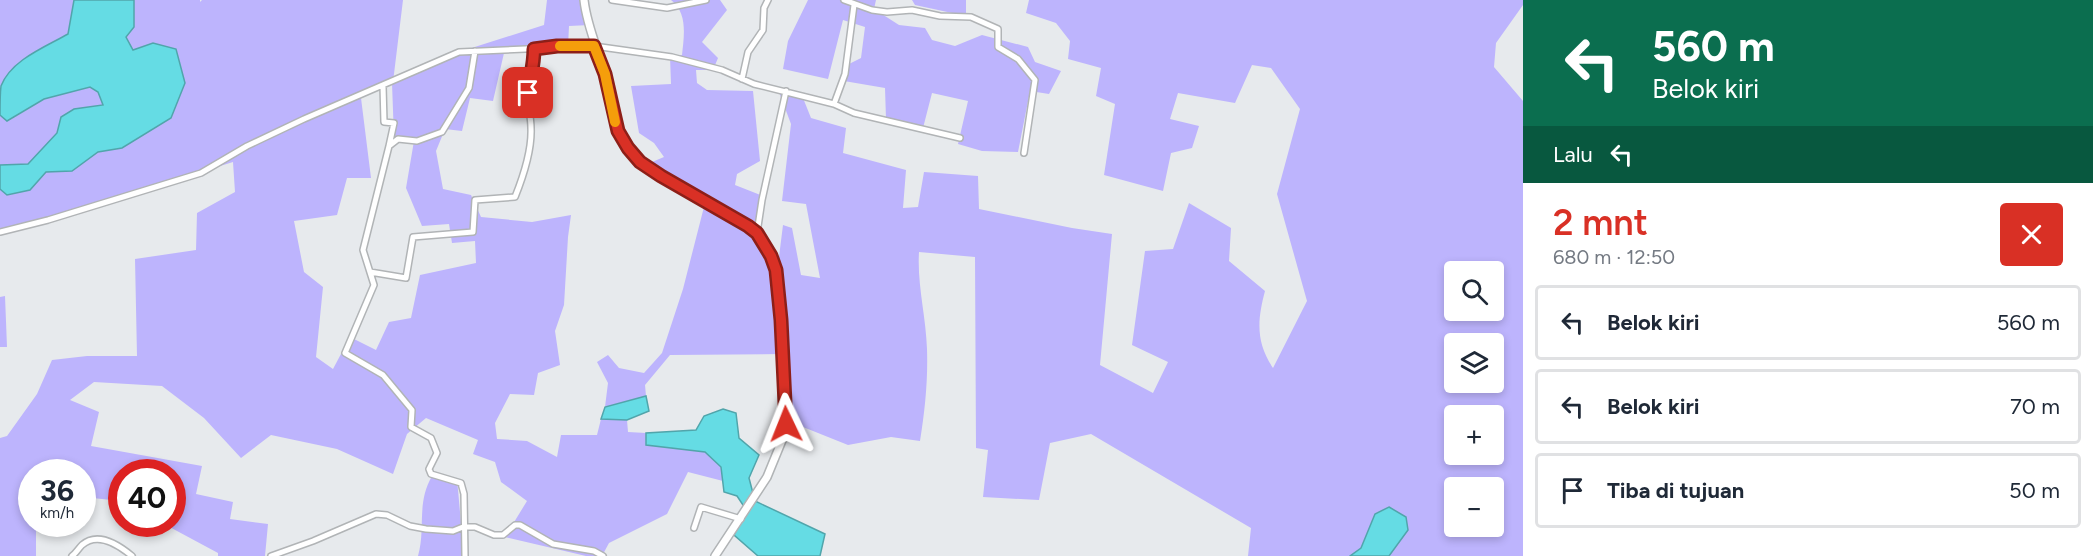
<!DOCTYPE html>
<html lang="id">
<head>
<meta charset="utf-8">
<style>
  body { margin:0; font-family:Figtree,sans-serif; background:#f2f2f3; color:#1f2937; height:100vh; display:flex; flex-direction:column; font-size:22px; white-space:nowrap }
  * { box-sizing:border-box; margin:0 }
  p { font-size:20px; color:#747a83 }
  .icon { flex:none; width:33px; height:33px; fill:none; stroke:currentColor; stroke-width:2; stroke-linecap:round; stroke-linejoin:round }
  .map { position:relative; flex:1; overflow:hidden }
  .sheet { display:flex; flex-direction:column; background:#fff; width:570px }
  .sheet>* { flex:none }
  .guide { background:#0b6e4f; color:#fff; overflow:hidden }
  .controls { position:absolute; left:1444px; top:261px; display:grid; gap:12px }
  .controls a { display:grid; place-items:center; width:60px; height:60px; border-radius:6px; background:#fff; box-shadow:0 3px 9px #0003; font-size:30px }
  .speed { position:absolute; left:18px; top:459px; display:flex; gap:12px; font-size:30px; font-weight:700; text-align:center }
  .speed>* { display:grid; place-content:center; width:78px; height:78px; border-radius:50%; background:#fff; box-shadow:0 3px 9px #0003; line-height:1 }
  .speed small { font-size:15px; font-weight:400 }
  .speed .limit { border:9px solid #d22; background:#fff; color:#111 }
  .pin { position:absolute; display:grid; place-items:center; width:51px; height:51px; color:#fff; margin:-26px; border-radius:12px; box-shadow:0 3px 9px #0006 }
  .me { position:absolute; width:66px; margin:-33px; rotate:358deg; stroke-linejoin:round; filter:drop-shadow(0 0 4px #0008) }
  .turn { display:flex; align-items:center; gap:21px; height:126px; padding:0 30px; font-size:27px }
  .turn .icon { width:78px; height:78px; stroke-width:2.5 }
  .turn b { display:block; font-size:42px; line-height:51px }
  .then { display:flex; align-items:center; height:57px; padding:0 30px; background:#0003; gap:12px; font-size:22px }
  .round { display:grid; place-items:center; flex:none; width:63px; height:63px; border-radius:6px; background:#f2f2f3 }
  .overview { display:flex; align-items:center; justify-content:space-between; height:102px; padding:0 30px }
  h1 { font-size:36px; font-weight:600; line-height:45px; color:#d93025 }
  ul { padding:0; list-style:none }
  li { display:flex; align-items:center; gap:18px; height:75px; margin:0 12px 9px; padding:0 18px; border:3px solid #e0e1e3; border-radius:6px }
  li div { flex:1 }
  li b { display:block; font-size:22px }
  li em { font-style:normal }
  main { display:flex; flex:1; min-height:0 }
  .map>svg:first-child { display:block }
</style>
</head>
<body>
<main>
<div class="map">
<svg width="1523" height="556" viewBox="0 0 1523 556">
  <rect width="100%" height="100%" fill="#e7eaed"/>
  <path fill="#bdb4fd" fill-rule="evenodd" d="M 0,0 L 74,0 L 68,34 L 35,53 L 11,70 L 0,88 Z
    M 134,0 L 200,0 L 200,2 L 202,0 L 403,0 L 393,82 L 459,52 L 544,25 L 547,0 L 582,0 L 590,25 L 569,26 L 568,47 L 504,53 L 493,101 L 470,98 L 462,131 L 445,129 L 436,151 L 443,189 L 471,195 L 481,217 L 532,222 L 571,215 L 568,237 L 564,305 L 555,331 L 560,365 L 538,373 L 534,395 L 510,394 L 495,423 L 497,439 L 527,441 L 557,457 L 561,435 L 597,435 L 601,419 L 627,420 L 628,432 L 646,433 L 647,445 L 705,452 L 721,467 L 723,481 L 688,472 L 667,514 L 609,543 L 602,556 L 586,556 L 505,537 L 527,501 L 501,482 L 495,462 L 473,454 L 478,440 L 426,418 L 407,434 L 393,474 L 337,449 L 271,435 L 241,458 L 204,418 L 162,386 L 94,382 L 70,400 L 99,412 L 91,446 L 202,466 L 196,494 L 233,502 L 230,519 L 268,524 L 265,556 L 218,556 L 218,553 L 164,524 L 172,524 L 172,472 L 122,472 L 121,501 L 83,497 L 82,472 L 32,472 L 32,524 L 36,524 L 36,556 L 0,556 L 0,438 L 7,436 L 37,394 L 52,360 L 87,356 L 137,356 L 135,259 L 196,250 L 197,213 L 235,192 L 233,162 L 0,234 L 0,189 L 7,195 L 30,190 L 46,172 L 72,170 L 98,152 L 122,148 L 153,43 L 133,50 L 125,37 L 134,26 ZM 392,83 L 394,138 L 414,141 L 406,188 L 422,226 L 449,224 L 452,243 L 475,241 L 476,263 L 420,275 L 411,318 L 389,322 L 376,350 L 350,337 L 333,369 L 316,357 L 323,287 L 304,272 L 294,221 L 337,215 L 347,178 L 371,178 L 361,98 Z
    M 671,0 L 720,0 L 727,10 L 702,42 L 718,58 L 713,70 L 696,70 L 697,83 L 707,90 L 753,91 L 760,161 L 737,174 L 735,185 L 763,196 L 758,242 L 766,254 L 779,257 L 783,225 L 792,228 L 801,275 L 820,278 L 806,204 L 782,201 L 791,124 L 779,92 L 803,98 L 811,118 L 846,128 L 843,153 L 906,170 L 903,208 L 918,207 L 924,172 L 978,176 L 979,209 L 1072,228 L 1112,234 L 1100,365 L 1153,393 L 1168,362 L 1132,345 L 1145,251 L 1173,249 L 1189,203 L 1231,228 L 1229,261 L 1265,291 C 1257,321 1256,342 1273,368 L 1307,301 L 1277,194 L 1300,109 L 1271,68 L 1252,65 L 1235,103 L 1178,93 L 1170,119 L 1199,126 L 1192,148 L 1171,153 L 1163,191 L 1104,175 L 1115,104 L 1096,96 L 1101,68 L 1068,59 L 1070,41 L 1056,23 L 1026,13 L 1029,0 L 1523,0 L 1523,5 L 1496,43 L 1494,67 L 1523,101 L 1523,556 L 1248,556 L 1251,528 L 1091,434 L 1050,443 L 1039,500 L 983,497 L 988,450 L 976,448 L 975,257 L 919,252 C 917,285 926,316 927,349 C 928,381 925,410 920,441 L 891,437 L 848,445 L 788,421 L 783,354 L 670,355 L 645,385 L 646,396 L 605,407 L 608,383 L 597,362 L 608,355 L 619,368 L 644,373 L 662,353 L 683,289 L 705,203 L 640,167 L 664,157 L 654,143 L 639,133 L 631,86 L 671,84 L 670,56 L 682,55 C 684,36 688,13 671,0 ZM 1455,272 L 1494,272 L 1494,310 L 1455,310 ZM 1455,344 L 1494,344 L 1494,382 L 1455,382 ZM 1455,416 L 1494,416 L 1494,454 L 1455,454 ZM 1455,488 L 1494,488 L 1494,526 L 1455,526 Z
    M 808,0 L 876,0 L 874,9 L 899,25 L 925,28 L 932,40 L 955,46 L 982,35 L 1028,47 L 1035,62 L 1061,71 L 1049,94 L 1030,91 L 1018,152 L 982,151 L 958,144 L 968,101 L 932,93 L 923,128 L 886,119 L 885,88 L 844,81 L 849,64 L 861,58 L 865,27 L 843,20 L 828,79 L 783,69 L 788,41 Z
    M 912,0 L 966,0 L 966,16 L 915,5 Z
    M 90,87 L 98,92 L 104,105 L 74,109 L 58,133 L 28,164 L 0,165 L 0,115 L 8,121 L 44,99 Z
    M 5,296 L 7,347 L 0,347 L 0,297 Z
    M 432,476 L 457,479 L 464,556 L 418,556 C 426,528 416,504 432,476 Z"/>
  <path fill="#65dce4" stroke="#51a5ab" stroke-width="1.5" d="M 74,0 L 134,0 L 134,27 L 126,37 L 133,50 L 153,43 L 176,49 L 185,83 L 171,118 L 122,148 L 98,152 L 72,171 L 46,172 L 30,190 L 7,195 L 0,189 L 0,165 L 28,164 L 57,133 L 61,117 L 74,109 L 103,105 L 98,92 L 90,87 L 44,99 L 7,121 L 0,115 C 0,107 0,94 1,86 C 11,60 45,47 68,34 Z
    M 646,396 L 649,411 L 627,420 L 601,419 L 605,407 Z
    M 723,409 L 736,413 L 739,438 L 759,455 L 749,478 L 755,501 L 825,534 L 820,556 L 758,556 L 734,535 L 747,511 L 737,496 L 724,492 L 721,467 L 705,452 L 646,445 L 646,433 L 696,430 L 704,416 Z
    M 1389,507 L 1406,517 L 1408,530 L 1389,556 L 1350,556 L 1361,548 L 1375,514 Z"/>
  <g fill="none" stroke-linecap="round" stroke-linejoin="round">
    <defs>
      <path id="minor" d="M 612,0 L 667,8 L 706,0
        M 844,0 L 872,10 L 887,12 L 912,10 L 940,16 L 971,17 L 998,29 L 998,47 L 1018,59 L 1035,80 L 1024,153
        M 742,79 L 748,52 L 763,30 L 764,8 L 768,0
        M 383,86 L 384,122 L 394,123 L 389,146
        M 834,104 L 845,74 L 854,5
        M 0,232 L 48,220 L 201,173 L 247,146 L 304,119 L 459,52 L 594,46 L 672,57 L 722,70 L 754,84 L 834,104 L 854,113 L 960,138
        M 757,233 L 762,200 L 786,91
        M 370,272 L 406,278 L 413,237 L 473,232 L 475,200 L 515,197 C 523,177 532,150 531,128 C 531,116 527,104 528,91 C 529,76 534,64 534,49
        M 694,528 L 701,507 L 741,519
        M 72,556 C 76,553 78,549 82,545 C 98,531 120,546 132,556
        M 271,556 L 313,541 L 376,514 L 387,515 L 410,526 L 426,529 L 453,531 L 463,527 L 475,527 L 494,535 L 503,535 L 515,525 L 520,525 L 553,544 L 594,551 L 603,556
        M 465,556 L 464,494 L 461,483 L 431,474 L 429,469 L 437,453 L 431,438 L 411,427 L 412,410 L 383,375 L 345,353 L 374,285 L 363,250 L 389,146 L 398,139 L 417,141 L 442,132 L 469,88 L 475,51"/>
      <path id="tertiary" d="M 584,0 C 587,27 598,49 605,74 C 612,99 611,128 628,148 C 651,177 691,193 723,211 C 734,217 748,223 757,233 C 766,243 771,257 776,270 L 786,413 L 783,438 L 767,477 L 715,556"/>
    </defs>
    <use href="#minor" stroke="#b1b4b6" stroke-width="8"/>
    <use href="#tertiary" stroke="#b1b4b6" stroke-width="10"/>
    <use href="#minor" stroke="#fff" stroke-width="5"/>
    <use href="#tertiary" stroke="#fff" stroke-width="7"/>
  </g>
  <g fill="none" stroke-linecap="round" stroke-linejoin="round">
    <defs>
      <path id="route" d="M 528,93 C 530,76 534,66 534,49 L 557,46 L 594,46 L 605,74 L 618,131 L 628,148 L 640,162 L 661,176 L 748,226 L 757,233 L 771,256 L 776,270 L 781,320 L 786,424"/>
    </defs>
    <use href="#route" stroke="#8d1f18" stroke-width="15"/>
    <use href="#route" stroke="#d93025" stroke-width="10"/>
    <path stroke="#f59e0b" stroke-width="10" d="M 560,46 L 594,46 L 605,74 L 615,122"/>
  </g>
</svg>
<div class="controls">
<a><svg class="icon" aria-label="search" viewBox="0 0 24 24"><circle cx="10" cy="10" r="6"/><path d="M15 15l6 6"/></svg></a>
<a><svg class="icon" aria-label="layers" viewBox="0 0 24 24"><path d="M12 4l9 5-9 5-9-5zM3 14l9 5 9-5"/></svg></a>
<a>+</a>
<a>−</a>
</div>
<div class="speed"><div>36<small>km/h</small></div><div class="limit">40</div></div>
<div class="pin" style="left:528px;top:93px;background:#d93025"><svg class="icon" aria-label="arrive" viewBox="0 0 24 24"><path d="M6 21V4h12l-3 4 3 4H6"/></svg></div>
<svg class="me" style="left:786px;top:424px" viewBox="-20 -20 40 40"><path d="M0-17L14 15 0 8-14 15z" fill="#d93025" stroke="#fff" stroke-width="4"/></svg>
</div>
<section class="sheet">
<div class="guide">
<div class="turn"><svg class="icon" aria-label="left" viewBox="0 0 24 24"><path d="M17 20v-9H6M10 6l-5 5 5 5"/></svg><div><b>560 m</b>Belok kiri</div></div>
<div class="then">Lalu<svg class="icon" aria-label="left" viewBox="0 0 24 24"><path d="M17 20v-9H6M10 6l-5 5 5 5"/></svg></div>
</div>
<div class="overview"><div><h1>2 mnt</h1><p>680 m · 12:50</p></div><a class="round" style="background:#d93025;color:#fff"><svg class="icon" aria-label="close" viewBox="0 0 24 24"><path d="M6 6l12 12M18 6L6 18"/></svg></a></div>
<ul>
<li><svg class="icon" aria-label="left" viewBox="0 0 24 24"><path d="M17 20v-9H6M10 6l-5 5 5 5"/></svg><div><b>Belok kiri</b></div><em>560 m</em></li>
<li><svg class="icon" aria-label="left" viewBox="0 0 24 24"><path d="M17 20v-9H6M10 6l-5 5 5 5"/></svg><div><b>Belok kiri</b></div><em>70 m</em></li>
<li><svg class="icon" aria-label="arrive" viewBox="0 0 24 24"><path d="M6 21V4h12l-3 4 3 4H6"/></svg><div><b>Tiba di tujuan</b></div><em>50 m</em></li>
</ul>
</section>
</main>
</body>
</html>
